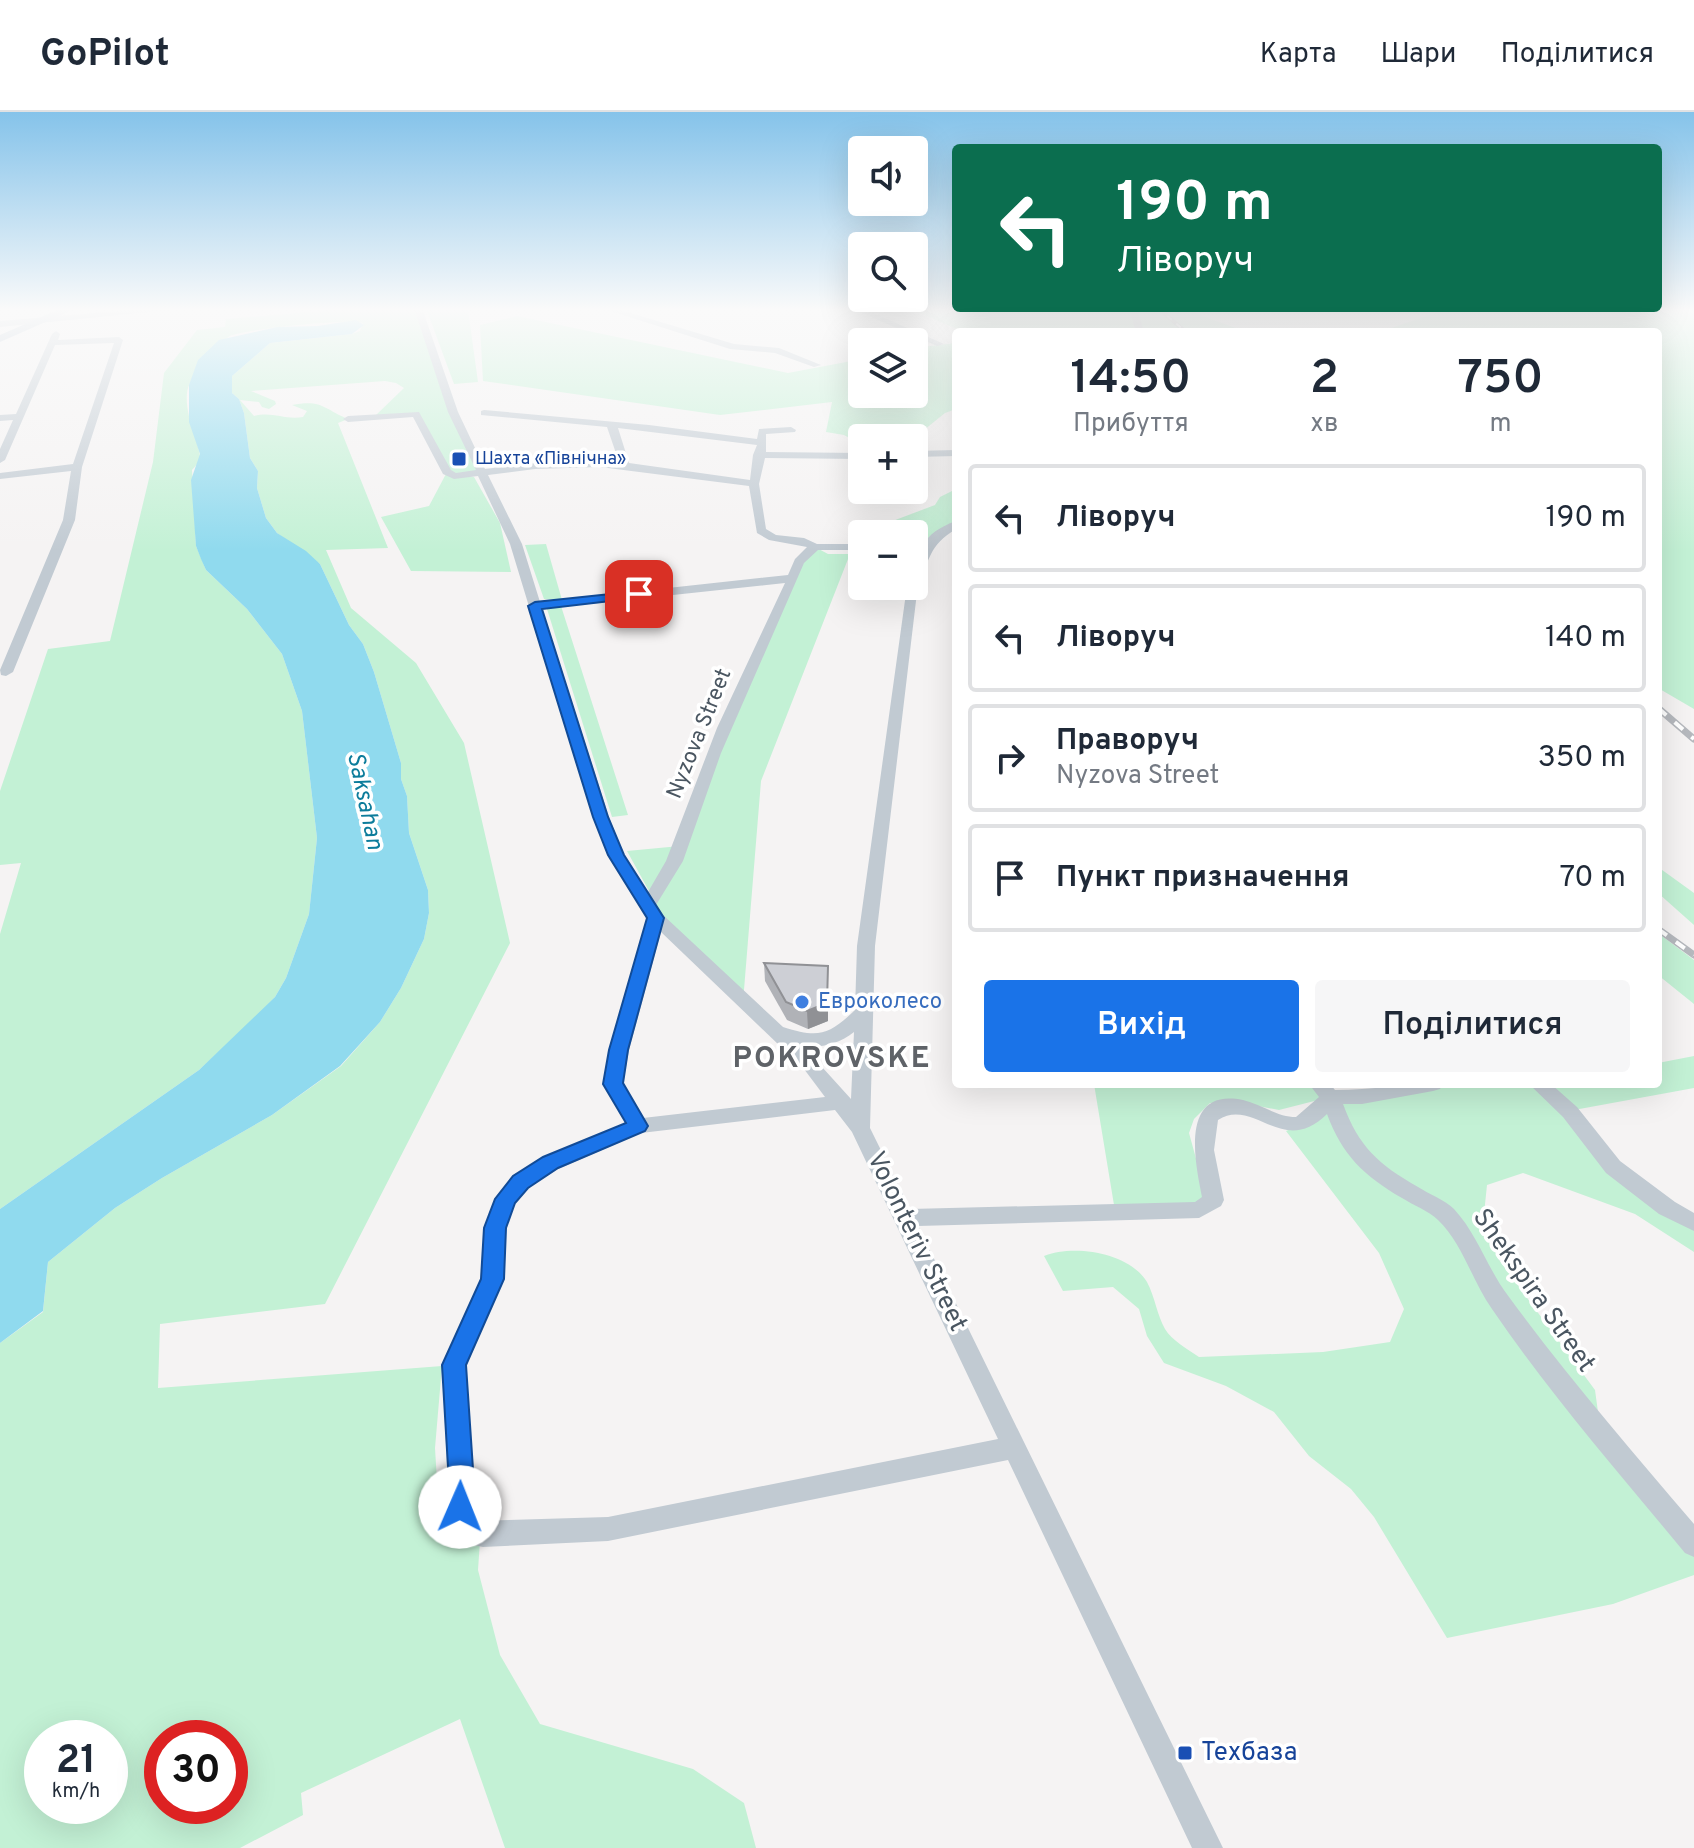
<!DOCTYPE html>
<html lang="uk">
<head>
<meta charset="utf-8">
<style>
  body { margin:0; font-family:Overpass,sans-serif; background:#f6f6f7; color:#1f2937; height:100vh; display:flex; flex-direction:column; font-size:30px; white-space:nowrap }
  * { box-sizing:border-box; margin:0 }
  p { font-size:26px; color:#747a83 }
  .icon { flex:none; width:44px; height:44px; fill:none; stroke:currentColor; stroke-width:2; stroke-linecap:round; stroke-linejoin:round }
  .map { position:relative; flex:1; overflow:hidden }
  .side { position:absolute; left:952px; top:216px; width:710px; height:760px; display:flex; flex-direction:column; background:#fff; border-radius:8px; box-shadow:0 8px 32px #0002 }
  .side>* { flex:none }
  .banner { position:absolute; left:952px; top:32px; width:710px; height:168px; border-radius:8px; box-shadow:0 8px 32px #0002; background:#0b6e4f; color:#fff; overflow:hidden }
  .controls { position:absolute; left:848px; top:24px; display:grid; gap:16px }
  .controls a { display:grid; place-items:center; width:80px; height:80px; border-radius:8px; background:#fff; box-shadow:0 8px 32px #0002; font-size:40px }
  .speed { position:absolute; left:24px; top:1608px; display:flex; gap:16px; font-size:40px; font-weight:700; text-align:center }
  .speed>* { display:grid; place-content:center; width:104px; height:104px; border-radius:50%; background:#fff; box-shadow:0 8px 32px #0002; line-height:1 }
  .speed small { font-size:20px; font-weight:400 }
  .speed .limit { border:12px solid #d22; background:#fff; color:#111 }
  .pin { position:absolute; display:grid; place-items:center; width:68px; height:68px; color:#fff; margin:-34px; border-radius:16px; box-shadow:0 4px 12px #0006 }
  .me { position:absolute; width:88px; margin:-44px; rotate:1deg; stroke-linejoin:round; filter:drop-shadow(0 0 6px #0008) }
  .turn { display:flex; align-items:center; gap:28px; height:168px; padding:0 32px; font-size:36px }
  .turn .icon { width:104px; height:104px; stroke-width:2.5 }
  .turn b { display:block; font-size:56px; line-height:68px }
  .eta { display:flex; justify-content:space-evenly; align-items:center; height:136px; text-align:center }
  .eta b { font-size:48px; font-weight:600; line-height:56px }
  .cta { display:flex; gap:16px; margin-top:auto; padding:16px 32px }
  .cta a { flex:1; height:92px; border-radius:8px; background:#1a73e8; color:#fff; font-size:32px; font-weight:600; line-height:92px; text-align:center }
  .cta a+a { background:#f6f6f7; color:#1f2937 }
  ul { padding:0; list-style:none }
  li { display:flex; align-items:center; gap:24px; height:108px; margin:0 16px 12px; padding:0 16px; border:4px solid #e0e1e3; border-radius:8px }
  li div { flex:1 }
  li b { display:block; font-size:30px }
  li em { font-style:normal }
  header { display:flex; align-items:center; gap:48px; box-sizing:border-box; height:112px; padding:0 40px; background:#fff; border-bottom:2px solid #e0e1e3 }
  header strong { font-size:38px }
  nav { display:flex; gap:44px; margin-inline-start:auto; font-size:28px }
  .map>svg:first-child { display:block }
</style>
</head>
<body>
<header>
<strong>GoPilot</strong>
<nav><a>Карта</a><a>Шари</a><a>Поділитися</a></nav>
</header>
<div class="map">
<svg width="1694" height="1736" viewBox="0 0 1694 1736">
  <rect width="100%" height="100%" fill="#f5f3f3"/>
  <path fill="#c3f1d5" fill-rule="evenodd" d="M 357,196 L 418,196 L 444,274 L 484,361 L 466,364 L 474,365 L 500,411 L 511,460 L 411,459 L 381,405 L 429,394 L 447,360 L 416,302 L 375,304 L 404,276 L 396,271 L 385,269 L 251,279 L 275,289 L 276,292 L 269,297 L 262,295 L 259,290 L 240,288 L 254,304 C 272,299 284,308 303,305 L 307,299 L 292,293 C 322,287 324,297 348,307 L 338,311 L 388,436 L 326,438 L 351,496 L 416,551 L 464,631 L 510,831 L 325,1192 L 160,1212 L 158,1276 L 442,1254 L 435,1336 L 440,1418 L 480,1429 L 478,1458 L 500,1543 L 540,1612 L 693,1657 L 744,1691 L 756,1736 L 505,1736 L 460,1607 L 301,1681 L 303,1703 L 240,1736 L 0,1736 L 0,1231 L 43,1200 L 48,1150 L 115,1096 L 162,1066 L 272,1003 L 341,954 L 380,910 L 401,876 L 424,827 L 429,801 L 428,778 L 409,721 L 407,684 L 401,667 L 401,651 L 374,560 L 363,532 L 349,513 L 320,452 L 277,421 L 266,406 L 257,376 L 258,359 L 250,346 L 244,301 L 239,287 L 232,281 L 232,264 L 270,231 L 352,222 L 360,219 L 363,211 C 352,206 245,217 230,224 C 222,228 196,262 190,271 C 178,293 203,338 200,348 C 199,350 194,356 192,358 L 196,434 L 206,458 L 247,497 L 282,542 L 302,599 L 317,726 L 309,802 L 286,866 L 275,885 L 254,907 L 199,958 L 0,1097 L 0,822 L 21,751 L 0,753 L 0,679 L 48,537 L 110,529 L 153,350 L 164,261 L 197,218 L 225,215 L 226,207 ZM 42,1626 L 110,1626 L 110,1694 L 42,1694 ZM 162,1626 L 230,1626 L 230,1694 L 162,1694 Z
    M 426,196 L 470,196 L 468,198 L 478,270 L 454,272 Z
    M 908,196 L 1180,196 L 1247,220 L 964,220 Z
    M 1451,196 L 1694,196 L 1694,597 L 1658,576 L 1658,220 L 1379,220 Z
    M 517,204 L 788,261 L 862,247 L 862,282 L 914,282 L 914,236 L 956,231 L 956,297 L 945,301 L 914,326 L 862,326 L 862,333 L 844,323 L 826,320 L 832,290 L 720,303 L 483,269 L 480,213 Z
    M 956,377 L 956,412 L 918,447 L 914,446 L 914,422 L 882,422 L 882,413 L 935,393 L 940,385 Z
    M 546,432 L 562,488 L 544,487 L 525,433 Z
    M 815,435 L 828,442 L 850,442 L 761,669 L 743,890 L 656,806 L 649,779 L 627,739 L 680,734 L 793,466 Z
    M 561,494 L 628,703 L 612,705 L 547,497 Z
    M 1658,755 L 1694,781 L 1694,813 L 1658,781 Z
    M 1658,821 L 1694,848 L 1694,892 L 1658,863 Z
    M 1694,944 L 1694,976 L 1563,1000 L 1694,1117 L 1694,1140 L 1635,1102 L 1523,1061 L 1487,1073 L 1484,1102 L 1497,1145 L 1595,1278 L 1598,1300 L 1694,1415 L 1694,1463 L 1613,1492 L 1447,1526 L 1374,1405 L 1351,1377 L 1309,1344 L 1274,1300 L 1226,1274 L 1164,1251 L 1147,1224 L 1139,1197 L 1113,1175 L 1063,1179 L 1044,1144 C 1073,1132 1129,1140 1147,1170 C 1155,1185 1157,1203 1165,1217 C 1171,1228 1189,1238 1199,1245 L 1323,1240 L 1390,1230 L 1404,1197 L 1379,1141 L 1286,1019 L 1312,1008 L 1337,990 L 1364,989 L 1454,972 L 1658,972 L 1658,951 Z
    M 1094,972 L 1213,972 L 1214,975 L 1319,972 L 1330,985 L 1279,998 L 1238,990 L 1210,991 L 1194,1007 L 1189,1021 L 1209,1094 L 1115,1099 Z"/>
  <path fill="#90daee" d="M 356,208 L 364,213 L 352,222 L 270,231 L 232,264 L 232,281 L 239,287 L 244,301 L 250,346 L 258,359 L 257,376 L 266,406 L 277,421 L 306,439 L 320,452 L 349,513 L 363,532 L 374,560 L 401,651 L 401,667 L 407,684 L 409,721 L 428,778 L 429,801 L 424,827 L 401,876 L 380,910 L 340,954 L 272,1003 L 162,1066 L 115,1096 L 48,1150 L 43,1199 L 0,1231 L 0,1097 L 199,958 L 275,885 L 286,866 L 309,802 L 317,726 L 302,599 L 282,542 L 247,497 L 206,458 L 201,447 L 196,434 L 191,368 L 200,342 L 189,310 L 189,273 L 198,248 L 219,228 L 277,215 L 318,214 Z"/>
  <g fill="none" stroke-linecap="round" stroke-linejoin="round">
    <path fill="#c1cad2" fill-rule="evenodd" d="M 154,196 L 188,196 L 0,215 L 0,209 Z
      M 414,196 L 422,196 L 458,300 L 485,357 L 535,351 L 619,350 L 607,315 L 481,303 L 481,299 L 484,298 L 649,313 L 757,327 L 759,317 L 791,315 L 796,318 L 795,320 L 766,322 L 766,340 L 862,341 L 862,347 L 765,346 L 759,372 L 766,417 L 776,423 L 804,426 L 817,432 L 862,432 L 862,438 L 818,438 L 804,451 L 721,641 L 683,749 L 656,793 L 662,802 L 783,915 C 818,926 828,924 855,898 L 857,834 L 907,474 L 914,474 C 914,441 922,421 956,409 L 956,417 C 928,434 931,447 918,472 L 875,834 L 870,1016 L 910,1097 L 1195,1090 L 1202,1085 C 1195,1050 1179,975 1243,988 C 1261,992 1277,1005 1296,1005 L 1319,985 L 1309,972 L 1330,972 L 1335,978 C 1371,978 1406,972 1443,972 L 1440,977 L 1433,979 L 1362,992 L 1343,992 C 1359,1035 1378,1052 1418,1075 C 1429,1082 1445,1088 1454,1097 C 1478,1123 1488,1158 1509,1185 C 1567,1264 1631,1338 1694,1412 L 1694,1445 L 1685,1441 C 1619,1361 1550,1282 1492,1197 C 1472,1169 1463,1132 1438,1108 C 1429,1099 1413,1093 1402,1086 C 1364,1064 1342,1043 1327,1002 C 1283,1046 1254,985 1218,1008 L 1214,1038 L 1224,1088 L 1221,1094 L 1199,1106 L 918,1114 L 1223,1736 L 1192,1736 L 1008,1348 L 608,1429 L 483,1435 L 449,1428 L 445,1419 L 448,1372 L 442,1253 L 481,1167 L 484,1116 L 495,1087 L 514,1064 L 544,1045 L 626,1011 L 603,972 L 609,938 L 647,806 L 608,743 L 593,705 L 510,432 L 478,364 L 454,367 L 443,362 L 413,305 L 348,310 L 343,307 L 348,304 L 419,300 L 451,358 L 456,361 L 476,358 L 448,300 ZM 618,316 L 757,333 L 753,343 L 750,368 L 629,351 ZM 600,355 L 749,374 L 757,421 L 769,428 L 807,435 L 795,447 L 788,463 L 540,490 L 522,432 L 488,363 L 535,357 ZM 785,471 L 717,616 L 666,749 L 648,780 L 624,743 L 609,705 L 542,497 ZM 661,820 L 804,957 L 825,985 L 643,1006 L 623,972 L 629,938 ZM 854,920 L 851,987 L 803,934 C 822,936 839,932 854,920 ZM 835,998 L 852,1020 L 998,1327 L 608,1405 L 472,1409 L 474,1372 L 466,1253 L 503,1167 L 506,1116 L 515,1091 L 528,1076 L 558,1057 L 641,1021 Z
      M 601,196 L 614,196 L 734,232 L 779,236 L 821,253 L 814,255 L 775,241 L 730,237 Z
      M 851,196 L 862,196 L 944,232 L 937,234 Z
      M 1129,196 L 1137,196 L 1144,220 L 1136,220 Z
      M 56,219 L 60,222 L 58,228 L 119,225 L 123,228 L 82,355 L 75,408 L 13,560 L 6,564 L 1,563 L 0,558 L 63,408 L 71,359 L 0,367 L 0,361 L 73,352 L 114,231 L 55,233 L 5,348 L 0,351 L 0,337 L 13,308 L 0,309 L 0,303 L 16,302 L 52,222 Z
      M 956,338 L 956,344 L 914,345 L 914,339 Z
      M 1529,972 L 1551,972 L 1577,995 L 1620,1049 L 1675,1090 L 1694,1101 L 1694,1119 L 1659,1102 L 1606,1061 L 1563,1005 Z"/>
    <path fill="#b3c2d1" fill-rule="evenodd" d="M 62,196 L 77,196 L 0,230 L 0,223 Z"/>
    <defs>
      <path id="rail-far1" d="M 1158,196 L 1186,220"/>
      <path id="rail" d="M 1658,596 L 1694,627
        M 1658,817 L 1694,843"/>
    </defs>
    <use href="#rail-far1" stroke="#b5b8bd" stroke-width="4"/>
    <use href="#rail" stroke="#b5b8bd" stroke-width="7"/>
    <use href="#rail-far1" stroke="#fff" stroke-width="2" stroke-dasharray="6" stroke-linecap="butt"/>
    <use href="#rail" stroke="#fff" stroke-width="4" stroke-dasharray="11" stroke-linecap="butt"/>
  </g>
  <path fill="#b0b2b7" d="M 764,851 L 828,909 L 808,917 L 787,908 L 765,869 Z"/>
  <path fill="#909195" d="M 828,854 L 828,909 L 808,917 L 807,899 Z"/>
  <path fill="#cdcfd5" stroke="#909195" stroke-width="2" d="M 764,851 L 828,854 L 827,891 L 807,899 L 786,890 Z"/>
  <linearGradient id="sky" x2="0" y2="1"><stop stop-color="#85c3ea"/><stop offset="0.45" stop-color="#fafafa"/><stop offset="1" stop-color="#fafafa" stop-opacity="0"/></linearGradient>
  <rect width="1694" height="439" fill="url(#sky)"/>
  <path fill="#1a73e8" stroke="#114b97" stroke-width="2" d="M 639,479 L 644,480 L 644,485 L 542,497 L 608,705 L 624,743 L 664,806 L 628,938 L 623,971 L 648,1014 L 645,1019 L 558,1056 L 528,1076 L 515,1091 L 506,1116 L 504,1167 L 466,1253 L 474,1372 L 469,1404 L 460,1408 L 451,1404 L 447,1395 L 449,1372 L 442,1253 L 481,1167 L 484,1116 L 495,1087 L 513,1064 L 543,1045 L 626,1011 L 603,972 L 609,938 L 647,806 L 608,743 L 593,705 L 528,494 L 535,490 Z"/>
  <g fill="#1a4fb4" stroke="#fff" stroke-width="3">
    <rect x="451" y="339" width="16" height="16" rx="4"/>
    <rect x="1177" y="1633" width="16" height="16" rx="4"/>
  </g>
  <circle fill="#3f7fe0" stroke="#fff" stroke-width="3" cx="802" cy="890" r="8"/>
  <g text-anchor="middle" dominant-baseline="central" stroke-width="7" stroke-linejoin="round" paint-order="stroke">
    <g font-size="18" fill="#164399" stroke="#fff" text-anchor="start">
      <text x="475" y="347">Шахта «Північна»</text>
    </g>
    <g font-size="22" fill="#4a5661" stroke="#fff">
      <text transform="translate(700 622) rotate(-68)">Nyzova Street</text>
    </g>
    <g font-size="22" fill="#366cbe" stroke="#fff" text-anchor="start">
      <text x="818" y="890">Евроколесо</text>
    </g>
    <g font-size="24" font-style="italic" fill="#0c7c9b" stroke="#fff">
      <text transform="translate(364 689) rotate(78)">Saksahan</text>
    </g>
    <g font-size="26" fill="#4a5661" stroke="#fff">
      <text transform="translate(916 1130) rotate(64)">Volonteriv Street</text>
      <text transform="translate(1533 1179) rotate(55)">Shekspira Street</text>
    </g>
    <g font-size="26" fill="#164399" stroke="#fff" text-anchor="start">
      <text x="1201" y="1641">Техбаза</text>
    </g>
    <g font-size="30" font-weight="bold" letter-spacing="2" fill="#5f6368" stroke="#fff">
      <text x="832" y="947">POKROVSKE</text>
    </g>
  </g>
</svg>
<div class="controls">
<a><svg class="icon" aria-label="sound" viewBox="0 0 24 24"><path d="M4 9h4l5-4v14l-5-4H4zM17 9q2 3 0 6"/></svg></a>
<a><svg class="icon" aria-label="search" viewBox="0 0 24 24"><circle cx="10" cy="10" r="6"/><path d="M15 15l6 6"/></svg></a>
<a><svg class="icon" aria-label="layers" viewBox="0 0 24 24"><path d="M12 4l9 5-9 5-9-5zM3 14l9 5 9-5"/></svg></a>
<a>+</a>
<a>−</a>
</div>
<div class="speed"><div>21<small>km/h</small></div><div class="limit">30</div></div>
<div class="pin" style="left:639px;top:482px;background:#d93025"><svg class="icon" aria-label="arrive" viewBox="0 0 24 24"><path d="M6 21V4h12l-3 4 3 4H6"/></svg></div>
<svg class="me" style="left:460px;top:1395px" viewBox="-20 -20 40 40"><circle r="19" fill="#fff"/><path d="M0-13L10 11 0 6-10 11z" fill="#1a73e8"/></svg>
<div class="banner">
<div class="turn"><svg class="icon" aria-label="left" viewBox="0 0 24 24"><path d="M17 20v-9H6M10 6l-5 5 5 5"/></svg><div><b>190 m</b>Ліворуч</div></div>
</div>
<section class="side">
<div class="eta">
<div><b>14:50</b><p>Прибуття</p></div>
<div><b>2</b><p>хв</p></div>
<div><b>750</b><p>m</p></div>
</div>
<ul>
<li><svg class="icon" aria-label="left" viewBox="0 0 24 24"><path d="M17 20v-9H6M10 6l-5 5 5 5"/></svg><div><b>Ліворуч</b></div><em>190 m</em></li>
<li><svg class="icon" aria-label="left" viewBox="0 0 24 24"><path d="M17 20v-9H6M10 6l-5 5 5 5"/></svg><div><b>Ліворуч</b></div><em>140 m</em></li>
<li><svg class="icon" aria-label="right" viewBox="0 0 24 24"><path d="M7 20v-9h11M14 6l5 5-5 5"/></svg><div><b>Праворуч</b><p>Nyzova Street</p></div><em>350 m</em></li>
<li><svg class="icon" aria-label="arrive" viewBox="0 0 24 24"><path d="M6 21V4h12l-3 4 3 4H6"/></svg><div><b>Пункт призначення</b></div><em>70 m</em></li>
</ul>
<div class="cta"><a>Вихід</a><a>Поділитися</a></div>
</section>
</div>
</body>
</html>
